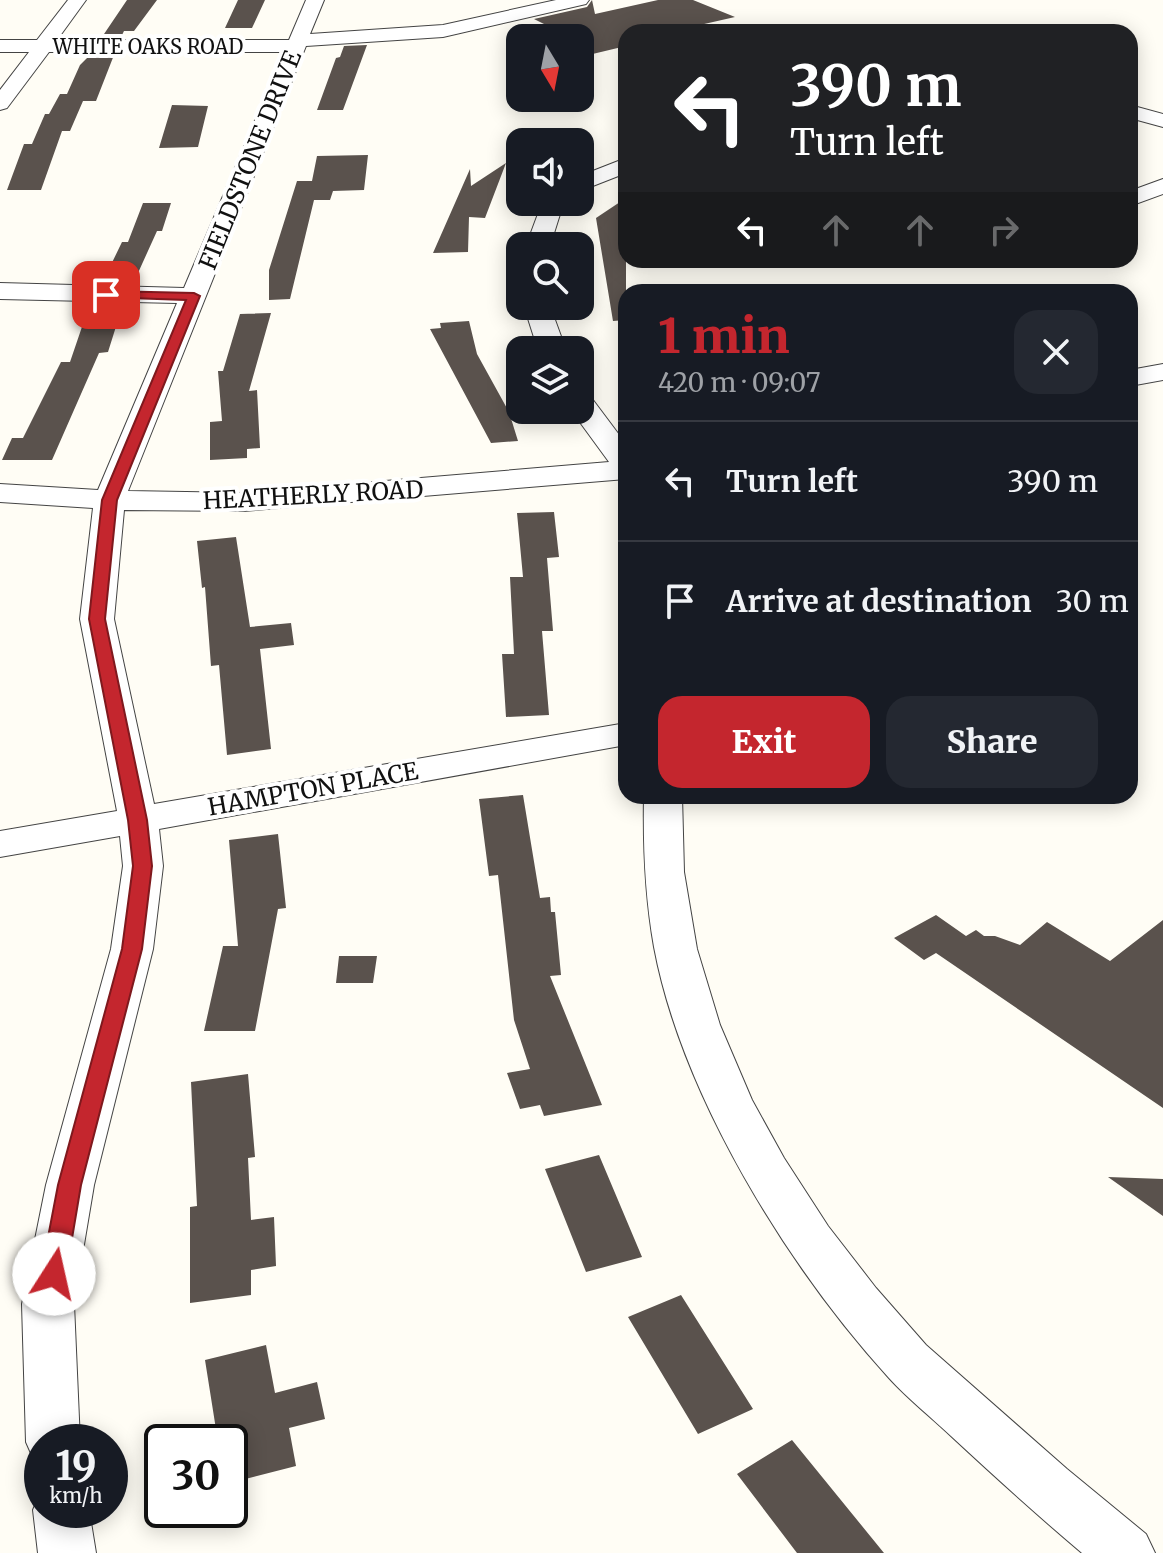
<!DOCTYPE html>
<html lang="en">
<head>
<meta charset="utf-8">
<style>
  body { margin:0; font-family:Merriweather,serif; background:#242831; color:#f1f3f6; height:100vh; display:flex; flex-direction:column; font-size:30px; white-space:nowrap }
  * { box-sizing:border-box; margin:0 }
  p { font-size:26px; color:#9ea1a6 }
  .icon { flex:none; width:44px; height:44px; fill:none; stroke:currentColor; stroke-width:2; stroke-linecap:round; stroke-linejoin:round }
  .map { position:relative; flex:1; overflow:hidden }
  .side { position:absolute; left:618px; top:284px; width:520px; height:520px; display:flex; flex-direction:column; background:#171b24; border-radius:24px; box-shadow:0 4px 20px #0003 }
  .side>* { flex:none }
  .guide { position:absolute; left:618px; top:24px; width:520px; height:244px; border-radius:24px; box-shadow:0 4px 20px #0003; background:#202124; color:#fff; overflow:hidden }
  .needle { width:52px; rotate:170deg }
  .buttons { position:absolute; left:506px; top:24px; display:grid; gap:16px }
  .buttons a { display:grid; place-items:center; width:88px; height:88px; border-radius:16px; background:#171b24; box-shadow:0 4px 20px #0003; font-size:40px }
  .speed { position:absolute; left:24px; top:1424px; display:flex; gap:16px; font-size:40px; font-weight:700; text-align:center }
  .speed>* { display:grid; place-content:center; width:104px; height:104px; border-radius:50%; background:#171b24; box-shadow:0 4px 20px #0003; line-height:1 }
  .speed small { font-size:20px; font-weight:400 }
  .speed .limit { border:4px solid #111; border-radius:12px; background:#fff; color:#111 }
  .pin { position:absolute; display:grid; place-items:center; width:68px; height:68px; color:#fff; margin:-34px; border-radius:16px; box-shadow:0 4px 12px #0006 }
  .me { position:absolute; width:88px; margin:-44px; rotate:10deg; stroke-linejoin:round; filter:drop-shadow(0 0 6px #0008) }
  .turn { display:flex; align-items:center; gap:28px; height:168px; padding:0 40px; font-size:36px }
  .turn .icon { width:104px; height:104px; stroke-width:2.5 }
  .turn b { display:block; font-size:56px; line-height:68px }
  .lanes { display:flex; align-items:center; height:76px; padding:0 40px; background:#0003; justify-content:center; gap:40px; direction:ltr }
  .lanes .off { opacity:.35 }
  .round { display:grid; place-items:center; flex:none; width:84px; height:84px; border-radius:24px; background:#242831 }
  .overview { display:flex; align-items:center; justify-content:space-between; height:136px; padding:0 40px }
  h1 { font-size:48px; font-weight:800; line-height:60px; color:#c4262e }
  .action { display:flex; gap:16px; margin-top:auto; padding:16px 40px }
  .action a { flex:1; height:92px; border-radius:24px; background:#c4262e; color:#fff; font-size:32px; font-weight:800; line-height:92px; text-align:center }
  .action a+a { background:#242831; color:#f1f3f6 }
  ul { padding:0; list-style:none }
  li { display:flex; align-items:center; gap:24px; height:120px; padding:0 40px; border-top:2px solid #363941 }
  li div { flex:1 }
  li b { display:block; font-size:30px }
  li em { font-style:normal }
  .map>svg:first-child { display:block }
</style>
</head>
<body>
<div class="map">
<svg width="1163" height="1553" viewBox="0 0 1163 1553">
  <rect width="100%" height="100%" fill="#fffdf5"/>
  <path fill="#5a524d" d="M 127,0 L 157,0 L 134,31 L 124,31 L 121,37 L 102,37 Z
    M 238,0 L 265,0 L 252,28 L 225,28 Z
    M 592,0 L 595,14 L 658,0 L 693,0 L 735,17 L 669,32 L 626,32 L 626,46 L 580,57 L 580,38 L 534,38 L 533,28 L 546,25 L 534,19 L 587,7 Z
    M 367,45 L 343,110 L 317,110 L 336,58 L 340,57 L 344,46 Z
    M 90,55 L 114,55 L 96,101 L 83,101 L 70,131 L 62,131 L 41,190 L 7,190 L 24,144 L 32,144 L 45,114 L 49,114 L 60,94 L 67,94 L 80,65 Z
    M 172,105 L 208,106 L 198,147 L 159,148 Z
    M 368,155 L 364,190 L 333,191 L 330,200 L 314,200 L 290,299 L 269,300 L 269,270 L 297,181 L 312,181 L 317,156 Z
    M 506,163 L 485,218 L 469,217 L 468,252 L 433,253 L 470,169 L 471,186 Z
    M 626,198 L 626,320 L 613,321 L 596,218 Z
    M 143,203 L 171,203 L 162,231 L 157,231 L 133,284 L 118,283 L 113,281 L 117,273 L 107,273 L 122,242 L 128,242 Z
    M 271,313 L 249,391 L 257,390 L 260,448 L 247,449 L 247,458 L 210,460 L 210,422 L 222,421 L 218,371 L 223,371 L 240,314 Z
    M 119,317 L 108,352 L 99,353 L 52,460 L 2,460 L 12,438 L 23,438 L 61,362 L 70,362 L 85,318 Z
    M 469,321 L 477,354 L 509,412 L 518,441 L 491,443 L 430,329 L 441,328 L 440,323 Z
    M 554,512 L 559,557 L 547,558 L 553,631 L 542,631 L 549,715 L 506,717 L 502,654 L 514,654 L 510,577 L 523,577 L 517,513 Z
    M 236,537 L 250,627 L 291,623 L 294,645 L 260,649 L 271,749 L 227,755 L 219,665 L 211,666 L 205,587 L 202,588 L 197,541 Z
    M 523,795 L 540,898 L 550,897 L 551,912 L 555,912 L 561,975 L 550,976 L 602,1105 L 544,1116 L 540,1105 L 520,1109 L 507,1073 L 530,1069 L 514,1020 L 498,875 L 489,876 L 479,799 Z
    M 278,834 L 286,908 L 278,909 L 255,1031 L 204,1031 L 223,946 L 238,946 L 229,840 Z
    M 936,915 L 966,936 L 976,930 L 984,936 L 995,936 L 1020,945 L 1047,922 L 1110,961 L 1163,920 L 1163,1108 L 936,953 L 924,960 L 894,938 Z
    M 339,956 L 377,956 L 373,983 L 336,983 Z
    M 248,1074 L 255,1157 L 248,1158 L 251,1220 L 274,1217 L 276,1266 L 251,1270 L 251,1295 L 190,1303 L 190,1207 L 197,1206 L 191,1082 Z
    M 599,1155 L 642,1257 L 586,1272 L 545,1169 Z
    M 1108,1177 L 1163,1179 L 1163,1216 Z
    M 681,1295 L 753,1409 L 698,1434 L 628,1317 Z
    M 266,1345 L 275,1393 L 317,1382 L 325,1419 L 289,1428 L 296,1466 L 230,1483 L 230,1442 L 218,1442 L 205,1360 Z
    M 792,1440 L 884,1553 L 797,1553 L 737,1474 Z"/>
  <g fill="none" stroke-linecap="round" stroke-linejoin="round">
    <defs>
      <path id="minor" d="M 68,0 L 86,0 L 57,40 L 289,40 L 306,0 L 324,0 L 310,34 L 443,25 L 556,0 L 589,0 L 586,4 L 443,37 L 306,46 L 128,491 L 243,493 L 609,462 L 571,410 L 580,410 L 580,393 L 590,396 L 626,444 L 626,479 L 243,511 L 124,510 L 114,619 L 154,804 L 626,723 L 626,745 L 159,829 L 163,866 L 153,949 L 94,1185 L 74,1304 L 80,1442 L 42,1442 L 42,1463 L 34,1460 L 26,1442 L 22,1304 L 46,1185 L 111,949 L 123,866 L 120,836 L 0,857 L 0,831 L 117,811 L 80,619 L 93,508 L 0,502 L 0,484 L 98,490 L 177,303 L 0,299 L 0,283 L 184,288 L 284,52 L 49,52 L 7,108 L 0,110 L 0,90 L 29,52 L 0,52 L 0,40 L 37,40 Z
        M 1130,105 L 1163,114 L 1163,127 L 1130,118 Z
        M 626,158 L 626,173 L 580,191 L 580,176 Z
        M 1163,179 L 1163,194 L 1130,206 L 1130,191 Z
        M 570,202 L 561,211 L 550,246 L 526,246 L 542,203 Z
        M 524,306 L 550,306 L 566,350 L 538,350 Z
        M 1163,364 L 1163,380 L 1130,386 L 1130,370 Z
        M 644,796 L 682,796 L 684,872 L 697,949 L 720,1025 L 752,1100 L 784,1158 L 828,1226 L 876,1288 L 926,1345 L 1067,1469 L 1146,1534 L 1155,1553 L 1082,1553 C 1037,1515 994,1476 951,1436 C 931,1417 908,1399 889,1378 C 788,1267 682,1096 654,947 C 645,896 643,847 644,796 Z
        M 41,1491 L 42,1510 L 89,1510 L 96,1553 L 38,1553 L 33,1510 Z"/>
    </defs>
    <use href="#minor" stroke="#444" stroke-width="2"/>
    <use href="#minor" fill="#fff" fill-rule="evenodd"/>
  </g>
  <path fill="#c4262e" stroke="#7f191e" stroke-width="2" d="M 106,291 L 194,293 L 200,296 L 117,500 L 105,619 L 147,820 L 152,866 L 142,949 L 81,1185 L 66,1274 L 62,1281 L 54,1284 L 45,1281 L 41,1274 L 58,1185 L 122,949 L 133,866 L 128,820 L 89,619 L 102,500 L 186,300 L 101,297 L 99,295 Z"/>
  <g text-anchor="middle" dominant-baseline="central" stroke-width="8" stroke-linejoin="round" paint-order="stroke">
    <g font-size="20" fill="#111" stroke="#fff">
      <text x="148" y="46">WHITE OAKS ROAD</text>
    </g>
    <g font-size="24" fill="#111" stroke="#fff">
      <text transform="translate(250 160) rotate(-68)">FIELDSTONE DRIVE</text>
      <text transform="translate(313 495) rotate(-3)">HEATHERLY ROAD</text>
      <text transform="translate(313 789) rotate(-10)">HAMPTON PLACE</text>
    </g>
  </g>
</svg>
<div class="buttons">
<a><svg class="needle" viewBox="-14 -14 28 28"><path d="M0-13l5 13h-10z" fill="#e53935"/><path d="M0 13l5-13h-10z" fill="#9ea1a6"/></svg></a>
<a><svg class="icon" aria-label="sound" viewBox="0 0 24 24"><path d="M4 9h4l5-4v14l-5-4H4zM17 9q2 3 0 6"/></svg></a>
<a><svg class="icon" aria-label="search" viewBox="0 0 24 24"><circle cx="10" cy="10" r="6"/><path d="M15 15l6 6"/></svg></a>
<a><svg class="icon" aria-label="layers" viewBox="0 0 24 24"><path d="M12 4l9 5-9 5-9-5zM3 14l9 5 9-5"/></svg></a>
</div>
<div class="speed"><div>19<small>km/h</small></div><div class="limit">30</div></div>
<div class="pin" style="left:106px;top:295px;background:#d93025"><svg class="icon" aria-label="arrive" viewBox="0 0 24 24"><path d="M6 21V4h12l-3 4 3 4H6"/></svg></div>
<svg class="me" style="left:54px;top:1274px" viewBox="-20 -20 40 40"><circle r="19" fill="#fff"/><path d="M0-13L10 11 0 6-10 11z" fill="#c4262e"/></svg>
<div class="guide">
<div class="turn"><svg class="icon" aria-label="left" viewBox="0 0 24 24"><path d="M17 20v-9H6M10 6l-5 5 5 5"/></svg><div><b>390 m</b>Turn left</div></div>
<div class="lanes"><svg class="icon" aria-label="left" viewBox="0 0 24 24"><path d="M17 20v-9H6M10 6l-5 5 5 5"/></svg><svg class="icon off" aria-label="ahead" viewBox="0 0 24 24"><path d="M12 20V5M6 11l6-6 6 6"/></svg><svg class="icon off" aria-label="ahead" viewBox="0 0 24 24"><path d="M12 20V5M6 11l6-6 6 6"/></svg><svg class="icon off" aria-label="right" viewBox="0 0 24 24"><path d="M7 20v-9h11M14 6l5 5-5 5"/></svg></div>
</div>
<section class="side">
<div class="overview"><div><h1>1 min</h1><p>420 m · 09:07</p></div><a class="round"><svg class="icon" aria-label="close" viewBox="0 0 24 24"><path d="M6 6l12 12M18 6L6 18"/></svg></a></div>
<ul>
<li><svg class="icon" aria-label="left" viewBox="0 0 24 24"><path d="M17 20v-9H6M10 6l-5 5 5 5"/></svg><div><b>Turn left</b></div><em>390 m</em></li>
<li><svg class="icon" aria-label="arrive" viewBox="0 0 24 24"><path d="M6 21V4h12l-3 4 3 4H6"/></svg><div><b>Arrive at destination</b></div><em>30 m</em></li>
</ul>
<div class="action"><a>Exit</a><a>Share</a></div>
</section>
</div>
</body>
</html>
